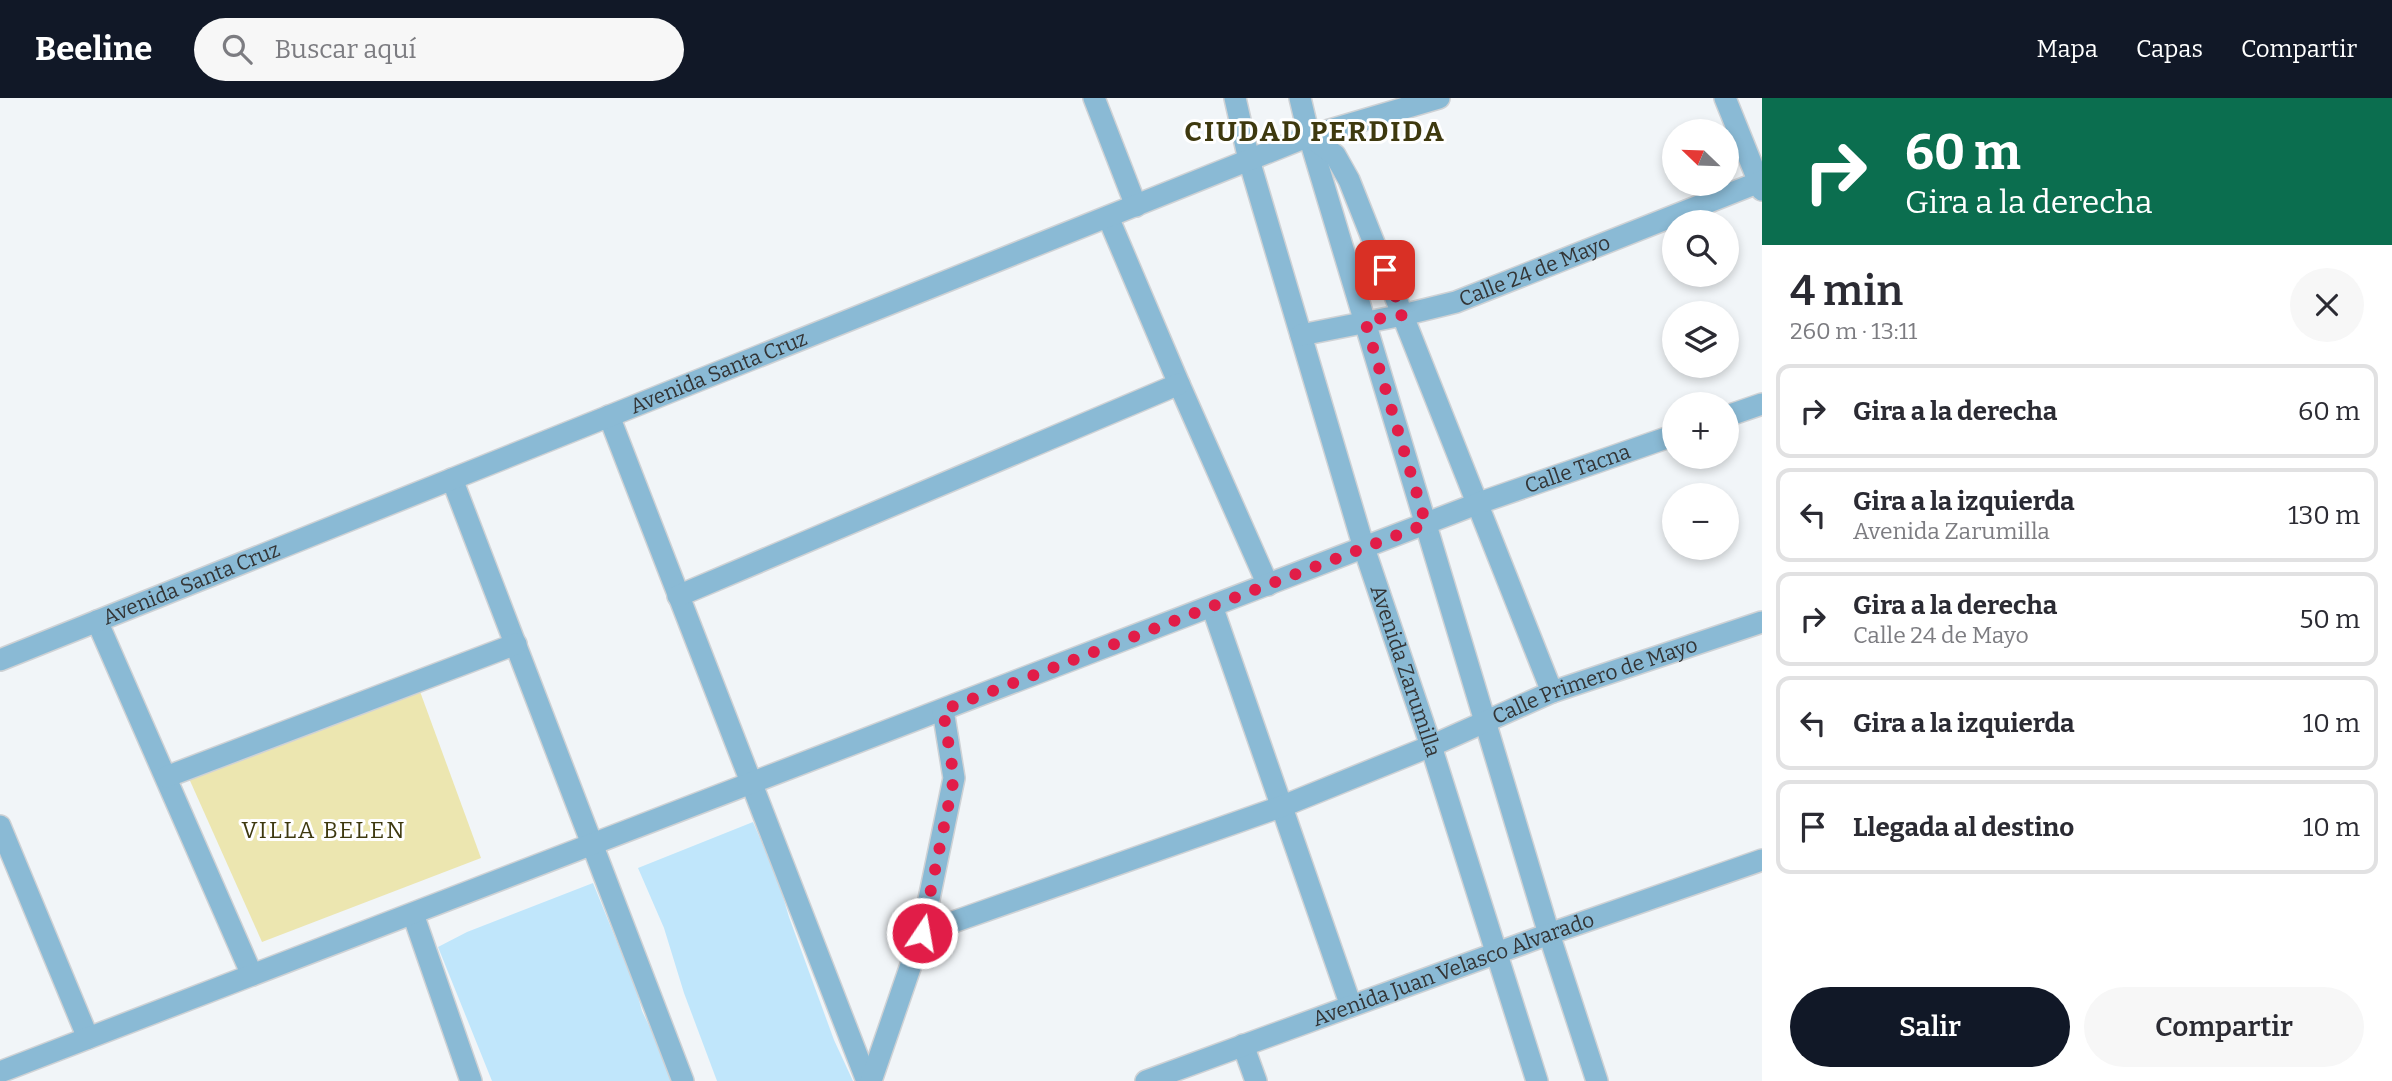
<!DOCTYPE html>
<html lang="es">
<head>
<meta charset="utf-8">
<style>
  body { margin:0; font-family:Bitter,serif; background:#f7f7f7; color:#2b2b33; height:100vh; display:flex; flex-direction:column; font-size:26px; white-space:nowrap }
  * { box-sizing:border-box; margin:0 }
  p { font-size:23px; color:#7c7c81 }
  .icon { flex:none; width:38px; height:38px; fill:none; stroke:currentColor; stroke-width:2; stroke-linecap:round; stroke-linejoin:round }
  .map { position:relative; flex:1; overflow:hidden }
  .side { display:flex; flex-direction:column; background:#fff; width:630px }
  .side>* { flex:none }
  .banner { background:#0b6e4f; color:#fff; overflow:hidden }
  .needle { width:46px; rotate:293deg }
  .fabs { position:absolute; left:1662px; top:21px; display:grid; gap:14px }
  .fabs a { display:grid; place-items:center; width:77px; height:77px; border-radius:50%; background:#fff; box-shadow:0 4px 10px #0003; font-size:35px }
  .pin { position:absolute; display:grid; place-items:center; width:60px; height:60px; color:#fff; margin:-30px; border-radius:14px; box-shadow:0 4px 10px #0006 }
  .me { position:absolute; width:77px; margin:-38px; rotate:12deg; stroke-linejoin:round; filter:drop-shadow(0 0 5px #0008) }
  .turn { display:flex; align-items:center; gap:24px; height:147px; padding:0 28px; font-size:32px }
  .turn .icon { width:91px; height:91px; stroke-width:2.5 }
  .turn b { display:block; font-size:49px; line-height:60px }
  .round { display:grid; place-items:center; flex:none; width:74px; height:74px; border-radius:37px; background:#f7f7f7 }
  .summary { display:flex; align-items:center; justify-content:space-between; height:119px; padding:0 28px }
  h1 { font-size:42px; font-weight:600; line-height:52px }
  .primary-button { display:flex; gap:14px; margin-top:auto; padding:14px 28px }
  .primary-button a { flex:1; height:80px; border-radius:42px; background:#111827; color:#fff; font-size:28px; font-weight:600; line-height:80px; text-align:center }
  .primary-button a+a { background:#f7f7f7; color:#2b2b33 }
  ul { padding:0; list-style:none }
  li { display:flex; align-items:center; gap:21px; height:94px; margin:0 14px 10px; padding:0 14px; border:4px solid #e1e1e2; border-radius:14px }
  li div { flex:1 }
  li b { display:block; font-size:26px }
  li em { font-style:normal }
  header { display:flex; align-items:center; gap:42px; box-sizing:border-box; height:98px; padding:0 35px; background:#111827; color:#fff }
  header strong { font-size:33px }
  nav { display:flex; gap:38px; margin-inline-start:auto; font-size:24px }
  .search { width:490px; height:63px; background:#f7f7f7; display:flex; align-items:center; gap:18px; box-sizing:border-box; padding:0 24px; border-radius:38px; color:#7c7c81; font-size:26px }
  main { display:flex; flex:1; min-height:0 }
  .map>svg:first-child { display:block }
</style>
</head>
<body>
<header>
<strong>Beeline</strong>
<div class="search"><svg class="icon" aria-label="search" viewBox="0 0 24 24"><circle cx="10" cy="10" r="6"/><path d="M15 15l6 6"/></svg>Buscar aquí</div>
<nav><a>Mapa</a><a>Capas</a><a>Compartir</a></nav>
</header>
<main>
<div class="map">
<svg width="1762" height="983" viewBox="0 0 1762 983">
  <rect width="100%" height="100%" fill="#f1f5f8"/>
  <path fill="#ece6b0" d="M 418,588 L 481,760 L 262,844 L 187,676 Z"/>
  <path fill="#c0e6fb" d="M 753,724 L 779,785 L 789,819 L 834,942 L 853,983 L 717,983 L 684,895 L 664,830 L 638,770 Z
    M 593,785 L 636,891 L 642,913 L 665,961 L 672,983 L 492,983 L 438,849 L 467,834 Z"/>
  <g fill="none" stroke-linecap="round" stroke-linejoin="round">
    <defs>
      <g id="minor">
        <path d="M 1094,0 L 1136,108"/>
        <path id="s1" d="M 1235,0 L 1249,62 L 1364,450 L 1431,648 L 1537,983"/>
        <path d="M 1300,0 L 1309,38 L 1549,836 L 1597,983"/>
        <path d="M 1725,0 L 1762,92"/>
        <path d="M 1309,38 L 1335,57 L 1349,82 L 1552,594"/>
        <path d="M 1108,119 L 1179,286 L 1268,487"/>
        <path id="s2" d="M 1301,237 L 1403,217 L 1456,204 L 1762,83"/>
        <path d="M 609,318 L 867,983"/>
        <path d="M 1727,318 L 1762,306"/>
        <path d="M 452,381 L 683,983"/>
        <path d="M 678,498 L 1179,286"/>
        <path d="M 1212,508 L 1351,908"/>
        <path d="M 97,523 L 252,877"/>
        <path id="s3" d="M 0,562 L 1309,38 L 1439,0"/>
        <path d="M 166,679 L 516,546"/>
        <path d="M 0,728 L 88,940"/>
        <path d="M 413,816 L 471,983"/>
        <path id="s4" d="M 922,835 L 1283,708 L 1431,648 L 1552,594 L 1762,524"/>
        <path d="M 1243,947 L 1256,983"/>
        <path id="s5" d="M 0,974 L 1479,405 L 1675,337"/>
        <path d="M 871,983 L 922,835 L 954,680 L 943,612"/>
        <path id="s6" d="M 1146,983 L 1549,836 L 1762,762"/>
      </g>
    </defs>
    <use href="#minor" stroke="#cfd2d5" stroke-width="24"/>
    <use href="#minor" stroke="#8abad5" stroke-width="21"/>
  </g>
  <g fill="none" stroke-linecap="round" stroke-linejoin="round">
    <path stroke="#e11d48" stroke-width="12" stroke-dasharray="0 21.6" d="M 922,835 L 954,680 L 943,612 L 1426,426 L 1365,223 L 1403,217 L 1385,172"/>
  </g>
  <g text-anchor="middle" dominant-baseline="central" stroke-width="6" stroke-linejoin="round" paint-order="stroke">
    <g font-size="21" fill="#333536" stroke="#fff">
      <text stroke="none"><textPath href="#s2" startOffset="243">Calle 24 de Mayo</textPath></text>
      <text stroke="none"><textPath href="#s3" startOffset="774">Avenida Santa Cruz</textPath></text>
      <text stroke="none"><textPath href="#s5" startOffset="1689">Calle Tacna</textPath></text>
      <text stroke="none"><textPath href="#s3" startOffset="206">Avenida Santa Cruz</textPath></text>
      <text stroke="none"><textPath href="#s1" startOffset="598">Avenida Zarumilla</textPath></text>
      <text stroke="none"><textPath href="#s4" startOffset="719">Calle Primero de Mayo</textPath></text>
      <text stroke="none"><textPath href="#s6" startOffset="327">Avenida Juan Velasco Alvarado</textPath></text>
    </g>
    <g font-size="23" letter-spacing="2" fill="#3e390f" stroke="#fff">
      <text x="324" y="732">VILLA BELEN</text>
    </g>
    <g font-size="28" font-weight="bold" letter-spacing="2" fill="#3e390f" stroke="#fff">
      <text x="1315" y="33">CIUDAD PERDIDA</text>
    </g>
  </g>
</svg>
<div class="fabs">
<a><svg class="needle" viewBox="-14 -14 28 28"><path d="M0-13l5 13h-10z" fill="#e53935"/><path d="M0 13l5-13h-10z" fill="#7c7c81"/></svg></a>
<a><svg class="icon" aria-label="search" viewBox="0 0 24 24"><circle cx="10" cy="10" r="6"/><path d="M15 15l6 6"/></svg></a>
<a><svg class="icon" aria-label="layers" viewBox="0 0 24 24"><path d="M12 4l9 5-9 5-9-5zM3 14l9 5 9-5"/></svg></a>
<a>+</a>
<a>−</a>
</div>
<div class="pin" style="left:1385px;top:172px;background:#d93025"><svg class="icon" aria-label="arrive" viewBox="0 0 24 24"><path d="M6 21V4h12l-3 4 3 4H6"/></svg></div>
<svg class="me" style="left:922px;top:835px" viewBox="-20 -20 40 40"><circle r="17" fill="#e11d48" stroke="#fff" stroke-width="3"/><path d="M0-11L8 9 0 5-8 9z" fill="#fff"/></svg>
</div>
<section class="side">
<div class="banner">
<div class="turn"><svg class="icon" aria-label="right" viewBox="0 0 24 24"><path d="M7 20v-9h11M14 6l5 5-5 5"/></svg><div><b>60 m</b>Gira a la derecha</div></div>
</div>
<div class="summary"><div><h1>4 min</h1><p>260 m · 13:11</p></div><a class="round"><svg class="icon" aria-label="close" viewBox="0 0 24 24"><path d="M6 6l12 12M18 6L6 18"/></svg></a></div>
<ul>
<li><svg class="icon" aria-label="right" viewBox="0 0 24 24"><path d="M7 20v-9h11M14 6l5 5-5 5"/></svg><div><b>Gira a la derecha</b></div><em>60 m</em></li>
<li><svg class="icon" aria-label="left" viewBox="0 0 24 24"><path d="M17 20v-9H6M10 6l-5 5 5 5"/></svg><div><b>Gira a la izquierda</b><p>Avenida Zarumilla</p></div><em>130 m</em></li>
<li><svg class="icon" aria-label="right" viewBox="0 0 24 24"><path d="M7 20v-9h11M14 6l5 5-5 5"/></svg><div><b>Gira a la derecha</b><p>Calle 24 de Mayo</p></div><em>50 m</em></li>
<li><svg class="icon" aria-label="left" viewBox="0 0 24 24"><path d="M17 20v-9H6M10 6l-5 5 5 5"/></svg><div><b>Gira a la izquierda</b></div><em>10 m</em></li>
<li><svg class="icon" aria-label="arrive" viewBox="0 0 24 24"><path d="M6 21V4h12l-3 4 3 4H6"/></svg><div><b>Llegada al destino</b></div><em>10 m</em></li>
</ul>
<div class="primary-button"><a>Salir</a><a>Compartir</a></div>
</section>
</main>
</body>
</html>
